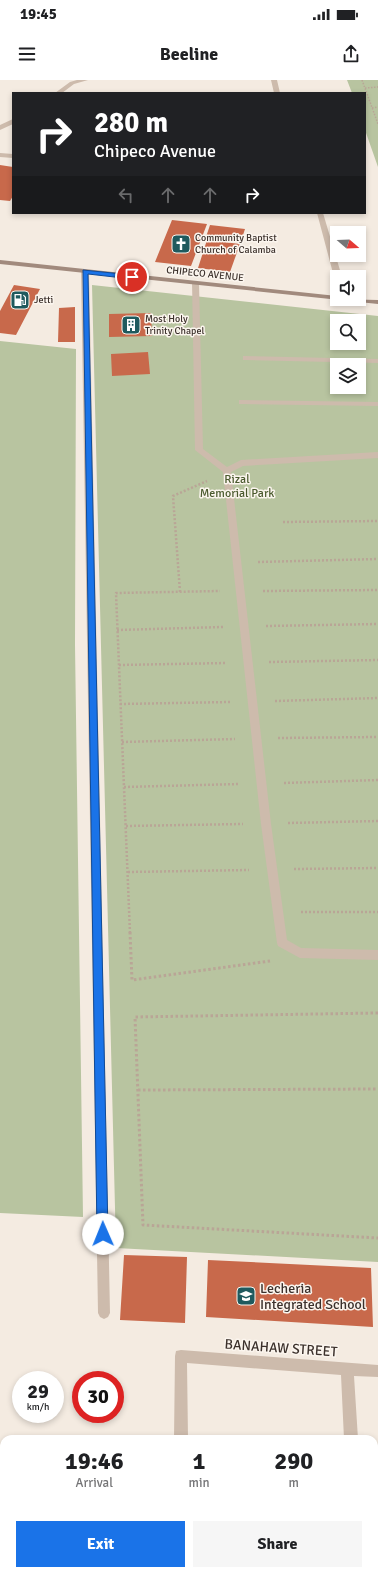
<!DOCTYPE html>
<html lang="en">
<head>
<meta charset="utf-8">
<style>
  body { margin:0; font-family:Signika,sans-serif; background:#f6f6f6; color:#202124; height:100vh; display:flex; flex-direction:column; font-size:15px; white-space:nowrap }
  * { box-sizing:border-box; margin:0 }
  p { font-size:13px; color:#757577 }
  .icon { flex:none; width:22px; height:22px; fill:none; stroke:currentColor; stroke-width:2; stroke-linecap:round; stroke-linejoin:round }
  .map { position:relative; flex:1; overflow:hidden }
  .panel { position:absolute; left:0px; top:1355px; width:378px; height:140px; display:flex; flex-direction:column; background:#fff; border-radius:12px 12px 0 0; box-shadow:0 2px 6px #0003 }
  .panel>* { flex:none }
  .banner { position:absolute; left:12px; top:12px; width:354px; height:122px; border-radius:0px; box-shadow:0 2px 6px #0003; background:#202124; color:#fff; overflow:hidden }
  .needle { width:26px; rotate:109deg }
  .tools { position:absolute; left:330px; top:146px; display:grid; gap:8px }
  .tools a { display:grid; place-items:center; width:36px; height:36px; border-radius:0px; background:#fff; box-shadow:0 2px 6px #0003; font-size:20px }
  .speed { position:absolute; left:12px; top:1291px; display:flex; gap:8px; font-size:20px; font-weight:700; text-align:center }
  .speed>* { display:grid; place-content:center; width:52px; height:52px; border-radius:50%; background:#fff; box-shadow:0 2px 6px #0003; line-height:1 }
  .speed small { font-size:10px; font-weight:400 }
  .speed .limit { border:6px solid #d22; background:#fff; color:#111 }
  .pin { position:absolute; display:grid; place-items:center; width:34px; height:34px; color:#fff; margin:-17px; border:2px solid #fff; border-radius:50%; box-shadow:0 1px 4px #0007 }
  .me { position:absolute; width:44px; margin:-22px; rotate:359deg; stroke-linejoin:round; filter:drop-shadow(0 0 3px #0008) }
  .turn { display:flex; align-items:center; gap:14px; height:84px; padding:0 16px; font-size:18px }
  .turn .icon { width:52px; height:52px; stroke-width:2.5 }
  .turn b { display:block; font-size:28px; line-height:34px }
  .lanes { display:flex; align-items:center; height:38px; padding:0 16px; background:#0003; justify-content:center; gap:20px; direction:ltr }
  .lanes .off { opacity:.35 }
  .eta { display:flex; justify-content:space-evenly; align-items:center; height:68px; text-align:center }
  .eta b { font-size:24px; font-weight:700; line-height:28px }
  .cta { display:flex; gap:8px; margin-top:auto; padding:8px 16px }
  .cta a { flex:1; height:46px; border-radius:0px; background:#1a73e8; color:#fff; font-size:16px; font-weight:700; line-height:46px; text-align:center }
  .cta a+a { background:#f6f6f6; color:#202124 }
  .status { display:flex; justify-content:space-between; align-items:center; height:28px; padding:0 20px; background:#fff; direction:ltr }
  .status svg { height:11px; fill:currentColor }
  header { display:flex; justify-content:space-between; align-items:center; height:52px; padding:0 16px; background:#fff; font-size:18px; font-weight:700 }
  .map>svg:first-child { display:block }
</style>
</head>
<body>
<div class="status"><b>19:45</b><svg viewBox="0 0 49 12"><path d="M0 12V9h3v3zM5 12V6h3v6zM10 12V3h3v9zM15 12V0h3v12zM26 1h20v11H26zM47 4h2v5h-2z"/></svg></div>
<header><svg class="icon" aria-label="menu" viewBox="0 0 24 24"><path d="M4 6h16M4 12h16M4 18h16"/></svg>Beeline<svg class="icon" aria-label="share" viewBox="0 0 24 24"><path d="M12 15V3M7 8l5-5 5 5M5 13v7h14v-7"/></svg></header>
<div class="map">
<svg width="378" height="1495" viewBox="0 0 378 1495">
  <rect width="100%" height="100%" fill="#f4ebe1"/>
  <path fill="#b8c4a0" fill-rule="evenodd" d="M 347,0 L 378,0 L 378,87 L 365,50 L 365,13 L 352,13 Z
    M 92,205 L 378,236 L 378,1182 L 116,1168 ZM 337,241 L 359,241 L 359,263 L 337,263 ZM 337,285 L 359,285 L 359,307 L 337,307 Z
    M 0,261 L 76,269 L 75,565 L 83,1137 L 0,1133 Z"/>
  <path fill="#c8694b" d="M 0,85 L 13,87 L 13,116 L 10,121 L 0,120 Z
    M 172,140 L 207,144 L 191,186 L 155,182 Z
    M 210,145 L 245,149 L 241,161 L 206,157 Z
    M 207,160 L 240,164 L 230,192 L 198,188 Z
    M 14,205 L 40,209 L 16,255 L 0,253 L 0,231 Z
    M 75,227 L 75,262 L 58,262 L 59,228 Z
    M 151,233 L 152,256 L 109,257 L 109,234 Z
    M 148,272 L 150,294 L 112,296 L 111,274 Z
    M 124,1175 L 187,1177 L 185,1243 L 120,1240 Z
    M 208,1180 L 371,1188 L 373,1247 L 206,1237 Z"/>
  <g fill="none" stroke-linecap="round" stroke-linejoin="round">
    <path stroke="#b9a596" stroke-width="1.5" stroke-dasharray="1.5 1.5" stroke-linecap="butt" d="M 362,0 L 378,44
      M 365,8 L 378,7
      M 372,28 L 378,27"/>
    <path stroke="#b9a596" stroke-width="2.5" stroke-dasharray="2 2" stroke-linecap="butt" d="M 283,442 L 378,441
      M 258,482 L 378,479
      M 263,511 L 378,510
      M 180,512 L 173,416 L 207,401
      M 266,546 L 378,544
      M 117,550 L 223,547
      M 269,582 L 378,580
      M 119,585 L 226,583
      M 275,621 L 378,618
      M 120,624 L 230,622
      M 278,658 L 378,657
      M 122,662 L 235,659
      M 284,703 L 378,700
      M 124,707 L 239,704
      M 288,743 L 378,741
      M 126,746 L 243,744
      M 294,789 L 378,788
      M 128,792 L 249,790
      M 301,832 L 378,832
      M 130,853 L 116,513 L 220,511"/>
    <path stroke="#b9a596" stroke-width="3" stroke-dasharray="2.5 2.5" stroke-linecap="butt" d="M 130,852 L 132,900 L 270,881
      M 378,933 L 135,937 L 143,1145 L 378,1158
      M 138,1010 L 378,1009"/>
    <path fill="#cdbbac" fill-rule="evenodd" d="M 192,201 L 199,203 L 203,369 L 227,387 L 241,380 L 378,372 L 378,378 L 243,386 L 231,392 L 271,744 L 287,860 L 301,868 L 378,870 L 378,880 L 300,878 L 278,866 L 277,863 L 261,744 L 223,392 L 195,370 Z
      M 243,276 L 378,279 L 378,283 L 246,280 L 243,280 Z
      M 239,320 L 378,322 L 378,326 L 242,324 L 239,324 Z"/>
    <path fill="#cdbbac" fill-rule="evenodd" d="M 77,0 L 88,0 L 74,4 L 62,13 L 55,13 L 70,2 Z
      M 271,0 L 277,0 L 280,13 L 274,13 Z
      M 13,39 L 13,44 L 0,50 L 0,45 Z
      M 0,73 L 13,74 L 13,78 L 0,77 Z
      M 317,133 L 323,133 L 342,197 L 337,197 L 337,199 L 334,197 Z
      M 85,190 L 89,192 L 110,1233 L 108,1237 L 104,1239 L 100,1237 L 98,1233 L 81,192 Z
      M 181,1270 L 378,1285 L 378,1297 L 354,1296 L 358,1359 L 344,1359 L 341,1295 L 187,1283 L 188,1359 L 174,1359 L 175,1276 L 176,1271 Z
      M 175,1491 L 189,1491 L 189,1495 L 175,1495 Z
      M 353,1491 L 367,1491 L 367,1495 L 353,1495 Z"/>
    <path fill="#a18a7d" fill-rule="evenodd" d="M 0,180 L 337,216 L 337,219 L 378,220 L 378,224 L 0,184 Z"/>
  </g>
  <path fill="#1a73e8" stroke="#114b97" d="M 83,190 L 132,195 L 135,197 L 132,199 L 88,194 L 108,1154 L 107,1158 L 103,1159 L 99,1158 L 97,1154 Z"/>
  <defs>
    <symbol id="church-square" viewBox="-11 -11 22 22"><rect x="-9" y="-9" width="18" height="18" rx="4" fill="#1f5a5e" stroke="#fbf5ee"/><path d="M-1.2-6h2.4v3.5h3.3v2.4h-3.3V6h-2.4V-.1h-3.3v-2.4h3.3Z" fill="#fff"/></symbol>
    <symbol id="fuel-square" viewBox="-11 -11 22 22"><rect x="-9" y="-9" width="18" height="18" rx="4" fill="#1f5a5e" stroke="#fbf5ee"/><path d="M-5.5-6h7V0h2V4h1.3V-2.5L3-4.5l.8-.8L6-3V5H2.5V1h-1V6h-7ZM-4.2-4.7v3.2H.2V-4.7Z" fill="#fff"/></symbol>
    <symbol id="building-square" viewBox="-11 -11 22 22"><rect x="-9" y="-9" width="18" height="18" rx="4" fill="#1f5a5e" stroke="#fbf5ee"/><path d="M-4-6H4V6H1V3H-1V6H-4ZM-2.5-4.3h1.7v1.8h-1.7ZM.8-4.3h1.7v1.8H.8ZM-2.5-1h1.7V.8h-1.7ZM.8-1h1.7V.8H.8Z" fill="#fff"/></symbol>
    <symbol id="school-square" viewBox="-11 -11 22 22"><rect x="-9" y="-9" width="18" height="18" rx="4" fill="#1f5a5e" stroke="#fbf5ee"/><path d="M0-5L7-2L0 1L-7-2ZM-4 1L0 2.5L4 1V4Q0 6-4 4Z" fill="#fff"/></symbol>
  </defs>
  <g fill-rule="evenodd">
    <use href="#church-square" x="170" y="153" width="22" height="22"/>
    <use href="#fuel-square" x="9" y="209" width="22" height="22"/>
    <use href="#building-square" x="120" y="234" width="22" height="22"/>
    <use href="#school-square" x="235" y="1205" width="22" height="22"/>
  </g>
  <g text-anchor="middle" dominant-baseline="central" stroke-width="3" stroke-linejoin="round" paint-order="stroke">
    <g font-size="10" fill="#3b302b" stroke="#fbf5ee" text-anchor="start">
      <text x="195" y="158">Community Baptist<tspan x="195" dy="12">Church of Calamba</tspan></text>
      <text x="34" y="220">Jetti</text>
      <text x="145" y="239">Most Holy<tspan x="145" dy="12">Trinity Chapel</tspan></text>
    </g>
    <g font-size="10" fill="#3b302b" stroke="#fbf5ee">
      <text transform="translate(205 194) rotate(6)">CHIPECO AVENUE</text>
    </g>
    <g font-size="12" fill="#4a5a2e" stroke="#fbf5ee">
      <text x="237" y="399">Rizal<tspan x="237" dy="14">Memorial Park</tspan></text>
    </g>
    <g font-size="14" fill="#3b302b" stroke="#fbf5ee" text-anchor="start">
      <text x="260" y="1208">Lecheria<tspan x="260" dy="16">Integrated School</tspan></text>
    </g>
    <g font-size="14" fill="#3b302b" stroke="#fbf5ee">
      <text transform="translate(281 1268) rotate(4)">BANAHAW STREET</text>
    </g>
  </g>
</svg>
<div class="tools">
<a><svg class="needle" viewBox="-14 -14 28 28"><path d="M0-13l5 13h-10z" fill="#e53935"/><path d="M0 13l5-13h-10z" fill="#757577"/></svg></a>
<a><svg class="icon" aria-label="sound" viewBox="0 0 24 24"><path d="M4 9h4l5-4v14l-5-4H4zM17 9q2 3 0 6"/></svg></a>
<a><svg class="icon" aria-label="search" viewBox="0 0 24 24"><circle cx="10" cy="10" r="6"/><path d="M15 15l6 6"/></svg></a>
<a><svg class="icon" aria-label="layers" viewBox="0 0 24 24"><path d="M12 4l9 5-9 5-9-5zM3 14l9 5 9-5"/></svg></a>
</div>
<div class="speed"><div>29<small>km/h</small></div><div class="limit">30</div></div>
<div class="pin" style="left:132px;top:197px;background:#d93025"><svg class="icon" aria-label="arrive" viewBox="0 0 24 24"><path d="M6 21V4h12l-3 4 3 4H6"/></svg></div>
<svg class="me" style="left:103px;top:1154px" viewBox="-20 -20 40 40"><circle r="19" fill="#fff"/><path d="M0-13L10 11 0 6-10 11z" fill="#1a73e8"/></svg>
<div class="banner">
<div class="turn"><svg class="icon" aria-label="right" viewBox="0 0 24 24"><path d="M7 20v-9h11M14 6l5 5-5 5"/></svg><div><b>280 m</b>Chipeco Avenue</div></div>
<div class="lanes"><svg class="icon off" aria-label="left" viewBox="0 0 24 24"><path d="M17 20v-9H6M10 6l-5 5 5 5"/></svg><svg class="icon off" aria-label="ahead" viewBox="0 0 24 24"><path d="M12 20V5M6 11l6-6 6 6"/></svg><svg class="icon off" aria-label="ahead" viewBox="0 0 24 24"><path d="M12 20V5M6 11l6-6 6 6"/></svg><svg class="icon" aria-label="right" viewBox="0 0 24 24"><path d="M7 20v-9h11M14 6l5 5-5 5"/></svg></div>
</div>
<section class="panel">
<div class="eta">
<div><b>19:46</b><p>Arrival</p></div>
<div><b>1</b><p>min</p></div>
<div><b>290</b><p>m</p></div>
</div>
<div class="cta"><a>Exit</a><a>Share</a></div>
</section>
</div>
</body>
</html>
